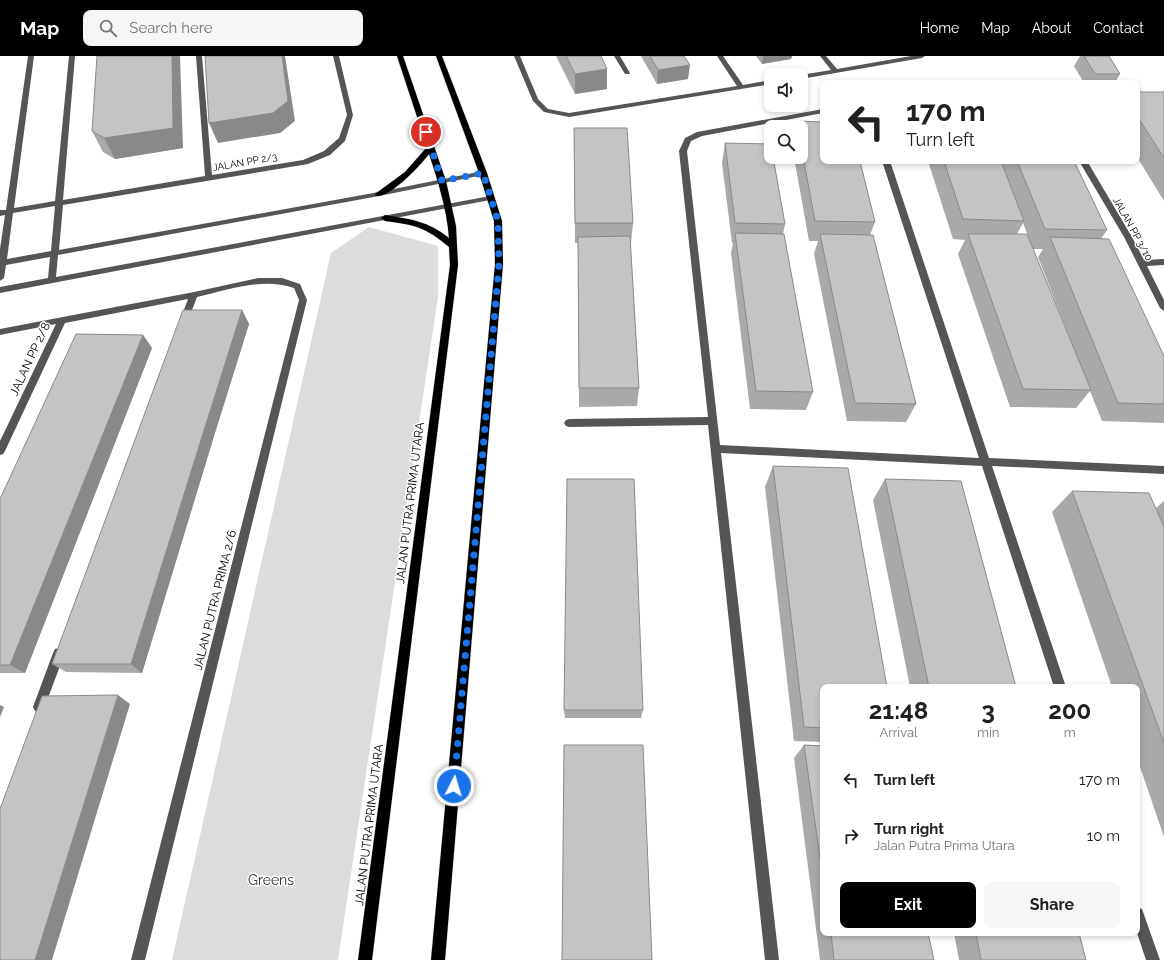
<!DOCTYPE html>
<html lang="en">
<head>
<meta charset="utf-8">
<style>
  body { margin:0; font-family:Raleway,sans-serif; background:#f6f6f6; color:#202124; height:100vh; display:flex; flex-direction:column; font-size:15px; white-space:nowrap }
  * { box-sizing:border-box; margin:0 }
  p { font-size:13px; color:#757577 }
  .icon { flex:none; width:22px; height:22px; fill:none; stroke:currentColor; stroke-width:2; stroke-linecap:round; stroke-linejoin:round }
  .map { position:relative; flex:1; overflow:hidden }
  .side { position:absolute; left:820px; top:628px; width:320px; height:252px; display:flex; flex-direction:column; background:#fff; border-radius:8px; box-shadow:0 2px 6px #0003 }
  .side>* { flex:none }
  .hud { position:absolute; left:820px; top:24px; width:320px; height:84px; border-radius:8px; box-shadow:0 2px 6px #0003; background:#fff; color:#202124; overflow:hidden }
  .controls { position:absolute; left:764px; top:12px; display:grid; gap:8px }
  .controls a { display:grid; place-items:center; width:44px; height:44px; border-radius:8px; background:#fff; box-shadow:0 2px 6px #0003; font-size:20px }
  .pin { position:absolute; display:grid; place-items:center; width:34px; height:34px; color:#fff; margin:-17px; border:2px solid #fff; border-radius:50%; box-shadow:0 1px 4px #0007 }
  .me { position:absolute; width:44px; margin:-22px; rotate:5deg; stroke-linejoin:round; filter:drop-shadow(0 0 3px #0008) }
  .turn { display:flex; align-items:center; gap:14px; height:84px; padding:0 20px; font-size:18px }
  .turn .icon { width:52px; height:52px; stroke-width:2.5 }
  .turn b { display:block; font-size:28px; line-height:34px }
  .eta { display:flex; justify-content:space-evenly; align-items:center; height:68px; text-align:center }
  .eta b { font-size:24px; font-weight:700; line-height:28px }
  .primary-button { display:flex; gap:8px; margin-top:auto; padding:8px 20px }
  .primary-button a { flex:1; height:46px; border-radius:8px; background:#000; color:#fff; font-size:16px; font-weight:700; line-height:46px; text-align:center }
  .primary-button a+a { background:#f6f6f6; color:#202124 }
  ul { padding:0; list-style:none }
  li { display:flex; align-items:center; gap:12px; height:56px; padding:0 20px }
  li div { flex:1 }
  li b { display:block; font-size:15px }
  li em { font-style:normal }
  header { display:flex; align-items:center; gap:24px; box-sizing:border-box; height:56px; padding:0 20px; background:#000; color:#fff }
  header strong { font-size:19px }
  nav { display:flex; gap:22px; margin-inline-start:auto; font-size:14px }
  .search { width:280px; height:36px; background:#f6f6f6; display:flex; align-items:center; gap:10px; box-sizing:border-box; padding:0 14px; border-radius:8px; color:#757577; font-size:15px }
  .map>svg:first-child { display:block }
</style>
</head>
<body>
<header>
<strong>Map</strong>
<div class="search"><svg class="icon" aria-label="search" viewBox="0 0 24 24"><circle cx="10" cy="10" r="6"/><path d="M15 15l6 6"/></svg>Search here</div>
<nav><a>Home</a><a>Map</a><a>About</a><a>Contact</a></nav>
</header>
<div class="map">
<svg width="1164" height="904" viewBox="0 0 1164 904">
  <rect width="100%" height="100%" fill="#fff"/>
  <path fill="#dcdcdc" d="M 369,171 L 438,190 L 438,241 L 338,904 L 172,904 L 331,197 Z"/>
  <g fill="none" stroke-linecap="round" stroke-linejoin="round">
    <defs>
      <path id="major" d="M 397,0 L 403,0 L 446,125 L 456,170 L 458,209 L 372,904 L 358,904 L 450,209 L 449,191 C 425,171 416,169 385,165 L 381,162 L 385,159 C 410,163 428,165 449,182 C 447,154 438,125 429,98 C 421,109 390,142 376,140 L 375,138 L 405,116 L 427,91 Z
        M 436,0 L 442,0 L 487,117 L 502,165 L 503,208 L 445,904 L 431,904 L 495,208 L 494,165 L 479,117 Z"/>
    </defs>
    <use href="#major" stroke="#dbdbdb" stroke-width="1"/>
    <path fill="#555" fill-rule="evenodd" d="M 28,0 L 34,0 L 14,152 L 55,145 L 69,0 L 75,0 L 63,144 L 205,120 L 196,0 L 202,0 L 212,119 L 303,104 L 324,95 L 339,82 L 347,59 L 333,0 L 339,0 L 353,59 L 345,85 L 330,99 L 308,108 L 63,149 L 59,194 L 379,136 L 483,115 L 487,117 L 483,119 L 379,140 L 58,199 L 56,221 L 490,140 L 494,142 L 490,144 L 0,237 L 0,231 L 48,222 L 50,201 L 6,209 L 4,222 L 0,225 L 0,193 L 5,159 L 0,160 L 0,154 L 6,154 ZM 55,150 L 51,195 L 7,203 L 13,157 Z
      M 514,0 L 520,0 L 538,43 L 548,53 L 569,57 L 737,30 L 717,0 L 723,0 L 743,29 L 771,24 L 771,28 L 569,61 L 544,56 L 533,45 Z
      M 614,0 L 620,0 L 630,17 L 629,18 L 625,18 Z
      M 820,0 L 826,0 L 837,13 L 911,0 L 925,0 L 922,2 L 801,23 L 801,19 L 831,14 Z
      M 823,53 L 823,57 L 702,80 L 691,85 L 687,95 L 720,389 L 979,402 L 882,105 L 890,105 L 989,402 L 1164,410 L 1164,418 L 992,410 L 1066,631 L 1054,631 L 982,410 L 721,397 L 779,904 L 765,904 L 708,369 L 569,371 L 566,370 L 564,367 L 566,364 L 569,363 L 708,361 L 679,95 L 685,82 L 697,76 Z
      M 1079,105 L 1087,105 L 1132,181 L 1144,204 L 1164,203 L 1164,209 L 1147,210 L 1164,244 L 1164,255 L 1160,252 L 1124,181 Z
      M 258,222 L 282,222 L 300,228 L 307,244 L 145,904 L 131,904 L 299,244 L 294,232 C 262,221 228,234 197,241 L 187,267 L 183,270 L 179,267 L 188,243 L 65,267 L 5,395 L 3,398 L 0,399 L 0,385 L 56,268 L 0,279 L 0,273 L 194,236 Z
      M 59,592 L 63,593 L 65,597 L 43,655 L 39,657 L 35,655 L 33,651 L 53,597 L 55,593 Z
      M 1137,851 L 1142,853 L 1160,904 L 1146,904 L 1137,877 Z"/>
    <use href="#major" fill="#000" fill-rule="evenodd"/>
  </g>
  <path fill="#a9a9a9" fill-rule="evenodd" d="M 556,0 L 601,0 L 607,33 L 575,38 Z
    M 641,0 L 684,0 L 688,23 L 657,28 Z
    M 756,0 L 792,0 L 791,3 L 762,8 Z
    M 1080,0 L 1109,0 L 1120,18 L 1115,27 L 1084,27 L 1074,10 Z
    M 1137,36 L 1164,36 L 1164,145 L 1137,101 Z
    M 797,65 L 875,166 L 870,179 L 916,348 L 906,366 L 847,365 L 814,198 L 818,185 L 809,185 L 794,101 L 801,101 L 801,71 L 795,71 Z
    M 574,72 L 633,167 L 631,187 L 630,187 L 639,332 L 637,350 L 579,351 L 578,187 L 575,187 Z
    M 92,75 L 183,92 L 115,103 L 103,96 Z
    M 725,87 L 785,168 L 783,178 L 813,336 L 806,354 L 750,353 L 731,197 L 733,187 L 732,187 L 722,107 Z
    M 928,105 L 1074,105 L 1107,174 L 1101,183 L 1164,300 L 1164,367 L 1102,365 L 1090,335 L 1076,352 L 1010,351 L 958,198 L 965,184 L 953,183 ZM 1023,167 L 1033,193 L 1043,193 L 1038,201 L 1069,280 L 1017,178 Z
    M 242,254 L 249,268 L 214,380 L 142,617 L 66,616 L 52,608 Z
    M 143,279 L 152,292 L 25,617 L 0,617 L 0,443 Z
    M 773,410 L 823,631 L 823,686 L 794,685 L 765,431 Z
    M 885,423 L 1016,631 L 910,631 L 873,444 Z
    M 1072,435 L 1156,452 L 1164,445 L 1164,781 L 1137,702 L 1137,631 L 1112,631 L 1052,456 Z
    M 564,654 L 643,654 L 641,662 L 565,662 Z
    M 804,689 L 823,690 L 823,877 L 928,877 L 934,904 L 820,904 L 794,702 Z
    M 954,877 L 1079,877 L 1086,904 L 959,904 Z"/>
  <path fill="#898989" d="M 172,0 L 180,0 L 183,92 L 115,103 L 104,82 Z
    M 282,0 L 285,0 L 295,65 L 280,77 L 218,87 L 209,67 Z
    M 763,0 L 792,0 L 791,3 L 762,8 Z
    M 690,9 L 688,23 L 657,28 L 658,14 Z
    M 607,13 L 607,33 L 575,38 L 575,18 Z
    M 242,254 L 249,268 L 214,380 L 142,617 L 131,608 L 206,368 Z
    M 143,279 L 152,292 L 25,617 L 10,609 Z
    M 118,639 L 130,648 L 52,904 L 35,904 Z
    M 0,649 L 4,651 L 0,661 Z"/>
  <path fill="#c4c4c4" stroke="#898989" d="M 97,0 L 172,0 L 173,72 L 104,82 L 92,75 Z
    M 205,0 L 282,0 L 288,45 L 273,57 L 209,67 Z
    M 566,0 L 601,0 L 607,13 L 575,18 Z
    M 650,0 L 684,0 L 690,9 L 658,14 Z
    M 1084,0 L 1109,0 L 1120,18 L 1095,18 Z
    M 1137,36 L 1164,36 L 1164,102 L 1137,60 Z
    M 797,65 L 823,66 L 823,105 L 860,105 L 875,166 L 815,165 L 801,90 L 801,71 L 798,71 Z
    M 574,72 L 627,72 L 633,167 L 575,167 Z
    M 725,87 L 771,88 L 771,101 L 773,101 L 785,168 L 735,167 Z
    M 944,105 L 1001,105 L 1024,165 L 963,163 Z
    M 1017,105 L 1074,105 L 1107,174 L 1045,173 Z
    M 735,177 L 784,178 L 813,336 L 756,335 Z
    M 820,178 L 873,179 L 916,348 L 855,347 Z
    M 968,178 L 1027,178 L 1091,334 L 1023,333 Z
    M 630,180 L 639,332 L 579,332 L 578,181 Z
    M 1050,181 L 1109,183 L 1164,300 L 1164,348 L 1118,347 Z
    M 183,254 L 242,254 L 206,368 L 131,608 L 52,608 Z
    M 76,278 L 143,279 L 10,609 L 0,609 L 0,443 Z
    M 773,410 L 848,412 L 887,631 L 823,631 L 823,672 L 804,671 Z
    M 567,423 L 634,423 L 643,654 L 564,654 Z
    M 885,423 L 961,425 L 1016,631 L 929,631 Z
    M 1072,435 L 1149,437 L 1164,471 L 1164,687 Z
    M 118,639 L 35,904 L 0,904 L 0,753 L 42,640 Z
    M 564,689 L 643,689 L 652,904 L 562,904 Z
    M 804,689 L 823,690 L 823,823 Z
    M 831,877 L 928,877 L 934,904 L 834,904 Z
    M 976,877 L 1079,877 L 1086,904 L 981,904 Z"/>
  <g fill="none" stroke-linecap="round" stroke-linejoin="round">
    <path stroke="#1a73e8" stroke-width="7" stroke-dasharray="0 12.6" d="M 426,76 L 442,125 L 483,117 L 498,165 L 499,208 L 454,730"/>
  </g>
  <g text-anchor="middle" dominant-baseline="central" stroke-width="3" stroke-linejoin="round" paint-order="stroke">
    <g font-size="10" fill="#000" stroke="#fff">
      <text transform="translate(245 106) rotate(-10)">JALAN PP 2/3</text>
      <text transform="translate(1133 173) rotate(61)">JALAN PP 3/10</text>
    </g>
    <g font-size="12" fill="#000" stroke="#fff">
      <text transform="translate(30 303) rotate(-65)">JALAN PP 2/8</text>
      <text transform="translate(410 447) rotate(-83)">JALAN PUTRA PRIMA UTARA</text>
      <text transform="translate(215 544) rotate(-76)">JALAN PUTRA PRIMA 2/6</text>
      <text transform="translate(369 769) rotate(-83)">JALAN PUTRA PRIMA UTARA</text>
    </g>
    <g font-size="14" fill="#333" stroke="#fff">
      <text x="271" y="824">Greens</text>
    </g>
  </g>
</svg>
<div class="controls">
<a><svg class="icon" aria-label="sound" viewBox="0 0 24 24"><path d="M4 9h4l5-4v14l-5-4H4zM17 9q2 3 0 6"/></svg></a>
<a><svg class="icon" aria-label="search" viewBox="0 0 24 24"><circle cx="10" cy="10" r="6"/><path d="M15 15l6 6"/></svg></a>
</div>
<div class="pin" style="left:426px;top:76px;background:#d93025"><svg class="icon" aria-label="arrive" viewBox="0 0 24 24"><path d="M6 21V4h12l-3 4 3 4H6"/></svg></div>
<svg class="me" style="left:454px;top:730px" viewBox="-20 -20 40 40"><circle r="17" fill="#1a73e8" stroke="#fff" stroke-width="3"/><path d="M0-11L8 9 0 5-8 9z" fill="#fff"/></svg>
<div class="hud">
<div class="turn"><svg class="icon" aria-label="left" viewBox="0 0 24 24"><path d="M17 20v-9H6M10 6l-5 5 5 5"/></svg><div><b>170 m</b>Turn left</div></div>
</div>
<section class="side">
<div class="eta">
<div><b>21:48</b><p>Arrival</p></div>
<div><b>3</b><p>min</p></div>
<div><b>200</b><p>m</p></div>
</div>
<ul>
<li><svg class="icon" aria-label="left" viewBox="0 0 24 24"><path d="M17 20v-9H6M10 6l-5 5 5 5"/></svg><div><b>Turn left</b></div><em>170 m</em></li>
<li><svg class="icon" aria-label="right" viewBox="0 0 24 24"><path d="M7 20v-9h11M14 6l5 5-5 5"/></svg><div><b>Turn right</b><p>Jalan Putra Prima Utara</p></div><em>10 m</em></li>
</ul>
<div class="primary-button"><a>Exit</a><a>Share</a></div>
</section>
</div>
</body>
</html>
